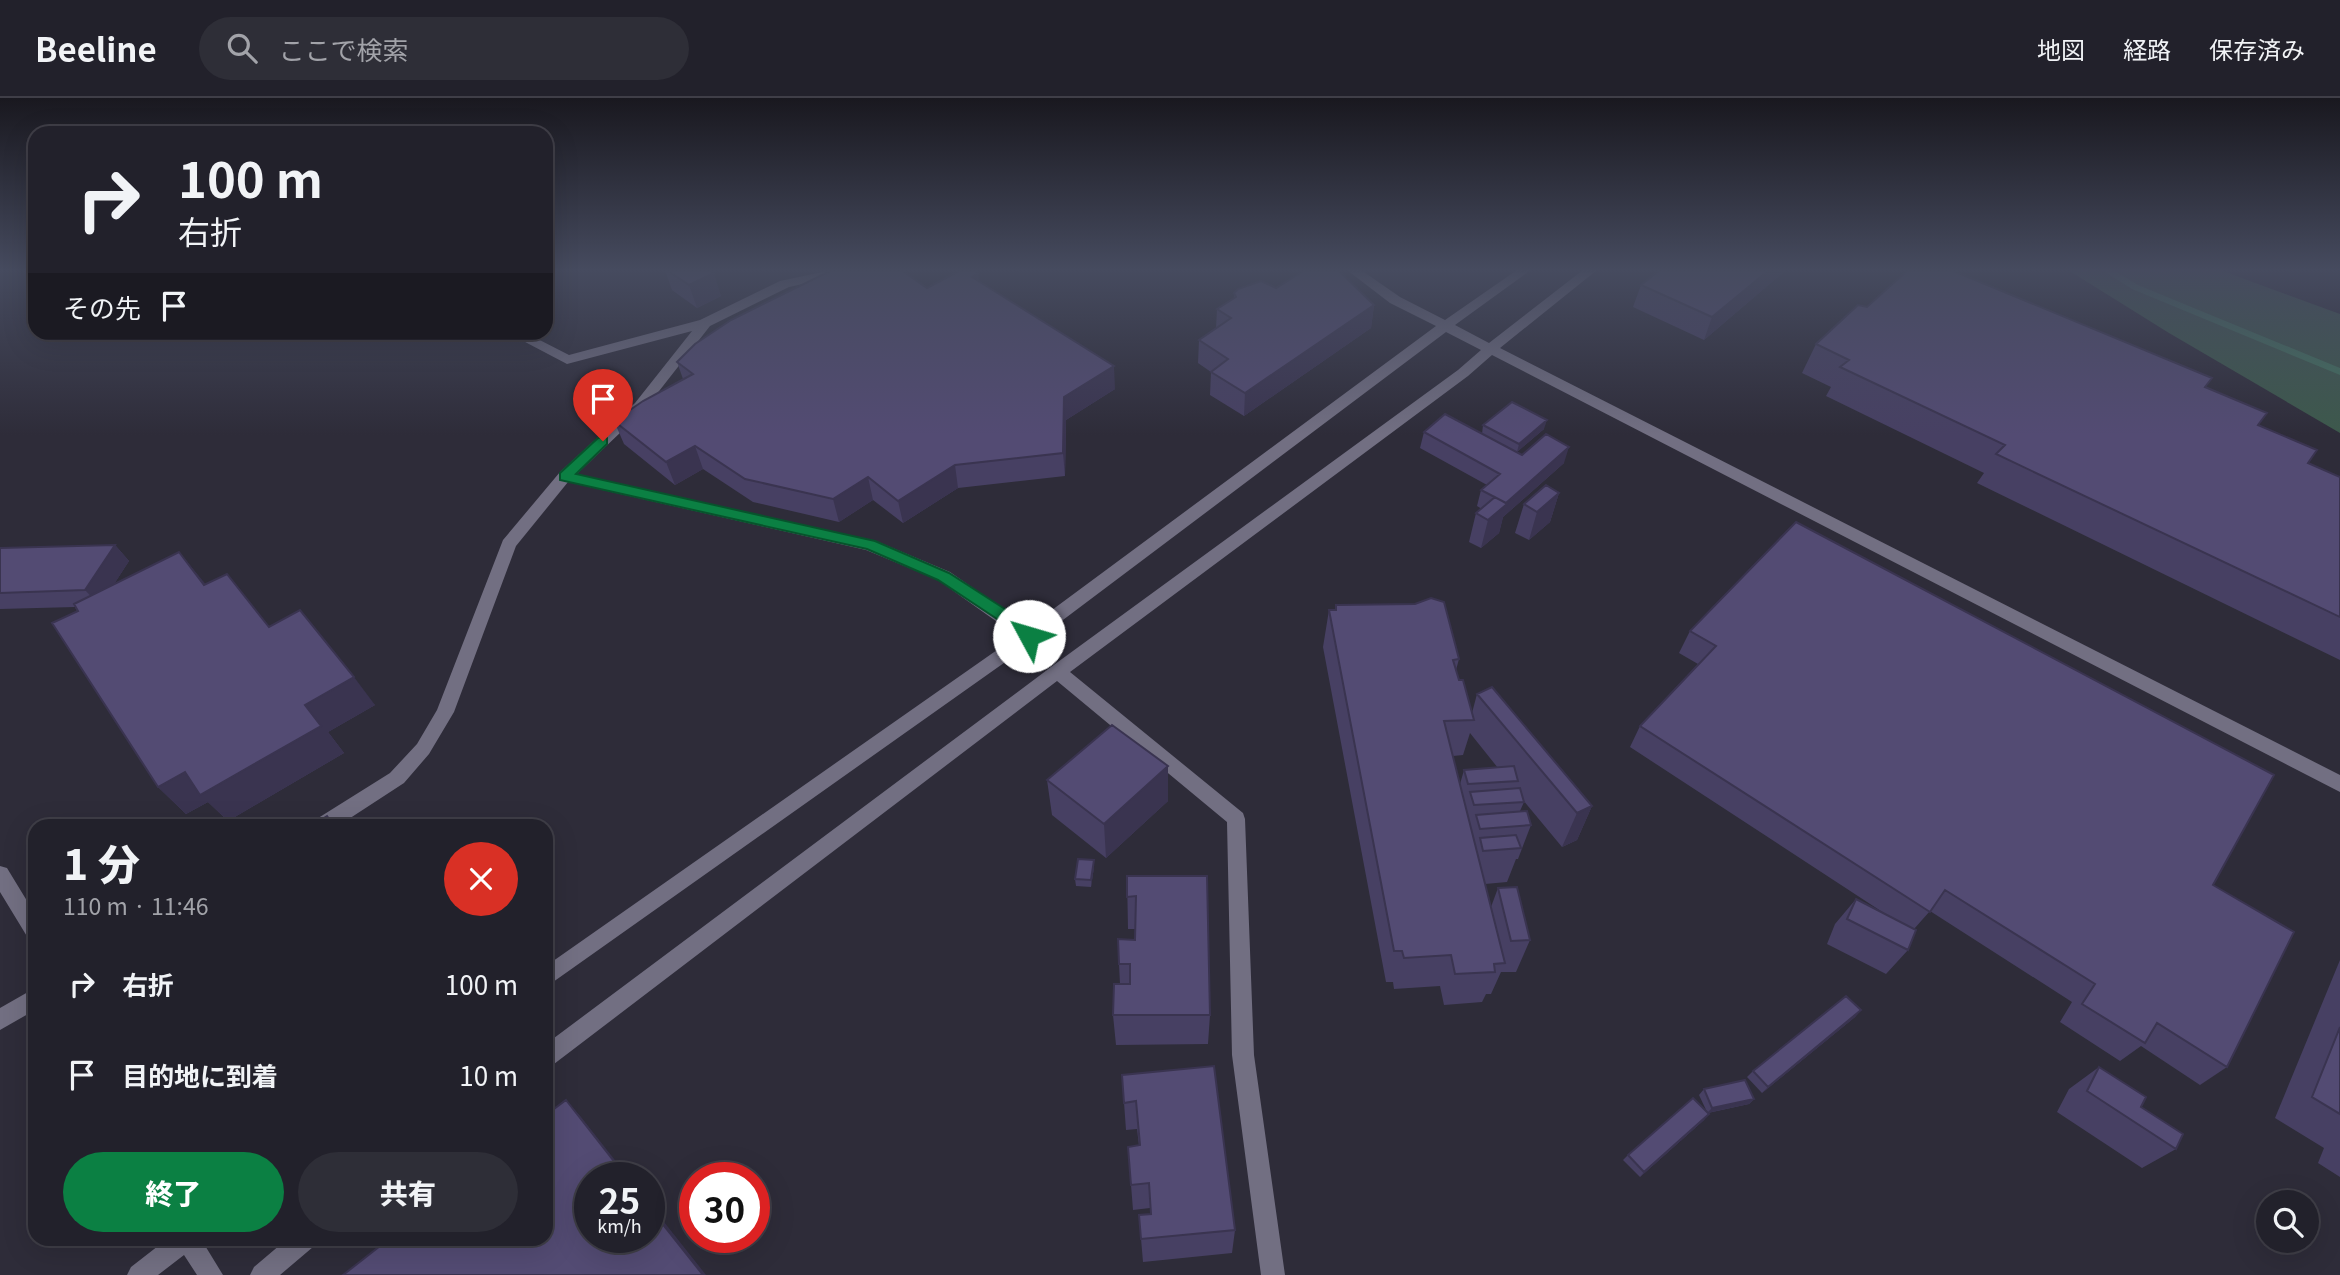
<!DOCTYPE html>
<html lang="ja">
<head>
<meta charset="utf-8">
<style>
  body { margin:0; font-family:Georgia,"Noto Sans JP",serif; background:#2e2e37; color:#f1f3f6; height:100vh; display:flex; flex-direction:column; font-size:26px; white-space:nowrap }
  * { box-sizing:border-box; margin:0 }
  p { font-size:23px; color:#a2a3a9 }
  .icon { flex:none; width:38px; height:38px; fill:none; stroke:currentColor; stroke-width:2; stroke-linecap:round; stroke-linejoin:round }
  .map { position:relative; flex:1; overflow:hidden }
  .side { position:absolute; left:28px; top:721px; width:525px; height:427px; display:flex; flex-direction:column; background:#22212b; border-radius:21px; box-shadow:0 7px 28px #0002,0 0 0 2px #3f3e47 }
  .side>* { flex:none }
  .hud { position:absolute; left:28px; top:28px; width:525px; height:214px; border-radius:21px; box-shadow:0 7px 28px #0002,0 0 0 2px #3f3e47; background:#22212b; color:#f1f3f6; overflow:hidden }
  .tools { position:absolute; left:2256px; top:1092px; display:grid; gap:14px }
  .tools a { display:grid; place-items:center; width:63px; height:63px; border-radius:50%; background:#22212b; box-shadow:0 7px 28px #0002,0 0 0 2px #3f3e47; font-size:35px }
  .speed { position:absolute; left:574px; top:1064px; display:flex; gap:14px; font-size:35px; font-weight:700; text-align:center }
  .speed>* { display:grid; place-content:center; width:91px; height:91px; border-radius:50%; background:#22212b; box-shadow:0 7px 28px #0002,0 0 0 2px #3f3e47; line-height:1 }
  .speed small { font-size:18px; font-weight:400 }
  .speed .limit { border:10px solid #d22; background:#fff; color:#111 }
  .pin { position:absolute; display:grid; place-items:center; width:60px; height:60px; color:#fff; margin:-72px -30px; border-radius:50% 50% 50% 0; rotate:-45deg; box-shadow:0 0 7px #0007 }
  .pin .icon { rotate:45deg }
  .me { position:absolute; width:77px; margin:-38px; rotate:309deg; stroke-linejoin:round; filter:drop-shadow(0 0 5px #0008) }
  .turn { display:flex; align-items:center; gap:24px; height:147px; padding:0 35px; font-size:32px }
  .turn .icon { width:91px; height:91px; stroke-width:2.5 }
  .turn b { display:block; font-size:49px; line-height:60px }
  .then { display:flex; align-items:center; height:66px; padding:0 35px; background:#0003; gap:14px; font-size:26px }
  .round { display:grid; place-items:center; flex:none; width:74px; height:74px; border-radius:37px; background:#2e2e37 }
  .summary { display:flex; align-items:center; justify-content:space-between; height:119px; padding:0 35px }
  h1 { font-size:42px; font-weight:800; line-height:52px }
  .cta { display:flex; gap:14px; margin-top:auto; padding:14px 35px }
  .cta a { flex:1; height:80px; border-radius:42px; background:#0b8043; color:#fff; font-size:28px; font-weight:800; line-height:80px; text-align:center }
  .cta a+a { background:#2e2e37; color:#f1f3f6 }
  ul { padding:0; list-style:none }
  li { display:flex; align-items:center; gap:21px; height:91px; padding:0 35px }
  li div { flex:1 }
  li b { display:block; font-size:26px }
  li em { font-style:normal }
  header { display:flex; align-items:center; gap:42px; box-sizing:border-box; height:98px; padding:0 35px; background:#22212b; border-bottom:2px solid #3f3e47 }
  header strong { font-size:33px }
  nav { display:flex; gap:38px; margin-inline-start:auto; font-size:24px }
  .search { width:490px; height:63px; background:#2e2e37; display:flex; align-items:center; gap:18px; box-sizing:border-box; padding:0 24px; border-radius:38px; color:#a2a3a9; font-size:26px }
  .map>svg:first-child { display:block }
</style>
</head>
<body>
<header>
<strong>Beeline</strong>
<div class="search"><svg class="icon" aria-label="search" viewBox="0 0 24 24"><circle cx="10" cy="10" r="6"/><path d="M15 15l6 6"/></svg>ここで検索</div>
<nav><a>地図</a><a>経路</a><a>保存済み</a></nav>
</header>
<div class="map">
<svg width="2340" height="1177" viewBox="0 0 2340 1177">
  <rect width="100%" height="100%" fill="#2e2c39"/>
  <path fill="#3d594c" d="M 2068,172 L 2220,172 L 2340,216 L 2340,335 L 2169,235 Z"/>
  <g fill="none" stroke-linecap="round" stroke-linejoin="round">
    <path fill="#43745e" fill-rule="evenodd" d="M 2102,172 L 2113,172 L 2138,187 L 2340,270 L 2340,277 L 2132,191 Z"/>
    <path fill="#726f82" fill-rule="evenodd" d="M 832,172 L 855,172 L 854,175 L 789,189 L 710,228 L 645,311 L 577,376 L 876,443 L 950,474 L 1029,529 L 1436,228 L 1390,205 L 1347,172 L 1361,172 L 1400,199 L 1445,222 L 1517,172 L 1531,172 L 1455,227 L 1489,245 L 1583,172 L 1597,172 L 1500,250 L 2340,677 L 2340,694 L 1492,257 L 1468,278 L 1070,574 L 1243,715 L 1245,721 L 1254,957 L 1285,1177 L 1261,1177 L 1232,957 L 1227,724 L 1057,583 L 554,966 L 546,969 L 546,946 L 1051,569 L 1458,272 L 1481,252 L 1446,234 L 1035,543 L 546,889 L 546,868 L 1017,538 L 938,482 L 866,452 L 568,384 L 516,448 L 454,614 L 429,656 L 404,685 L 338,728 L 312,728 L 315,722 L 390,675 L 417,646 L 437,612 L 503,442 L 560,374 L 635,305 L 692,233 L 567,266 L 506,234 L 524,234 L 569,257 L 700,222 L 780,183 Z
      M 0,768 L 7,770 L 35,816 L 35,843 L 28,840 L 0,794 Z
      M 35,890 L 35,912 L 0,932 L 0,910 Z
      M 167,1141 L 201,1141 L 223,1177 L 197,1177 L 184,1157 L 158,1177 L 127,1177 L 131,1169 Z
      M 287,1141 L 317,1141 L 313,1149 L 280,1177 L 250,1177 L 254,1169 Z"/>
  </g>
  <path fill="#474063" fill-rule="evenodd" d="M 665,172 L 709,172 L 721,198 L 697,210 L 672,192 Z
    M 1660,172 L 1786,172 L 1704,242 L 1633,209 L 1641,187 Z
    M 979,183 L 1115,291 L 1066,322 L 1065,378 L 958,390 L 903,425 L 873,402 L 839,424 L 753,404 L 703,371 L 675,387 L 624,346 L 614,323 L 683,281 L 677,264 L 927,190 Z
    M 1276,190 L 1374,207 L 1371,230 L 1244,318 L 1210,297 L 1211,274 L 1198,265 L 1199,242 L 1216,230 L 1217,211 L 1234,200 L 1234,195 Z
    M 1867,209 L 2205,289 L 2308,365 L 2340,379 L 2340,562 L 1977,385 L 1984,375 L 1826,298 L 1831,289 L 1802,275 L 1816,246 Z
    M 1483,327 L 1544,331 L 1517,354 L 1522,357 L 1564,365 L 1503,419 L 1499,435 L 1481,450 L 1469,444 L 1476,415 L 1482,411 L 1477,408 L 1481,392 L 1487,387 L 1420,350 L 1424,334 L 1482,336 Z
    M 1559,395 L 1550,424 L 1529,442 L 1515,435 L 1524,406 Z
    M 115,447 L 129,463 L 114,486 L 206,486 L 269,528 L 375,607 L 328,634 L 344,655 L 228,723 L 208,704 L 186,716 L 158,689 L 75,509 L 0,511 L 0,450 Z
    M 1336,507 L 1459,561 L 1456,572 L 1472,615 L 1477,596 L 1592,708 L 1577,742 L 1562,749 L 1523,702 L 1524,704 L 1520,713 L 1531,727 L 1518,761 L 1516,761 L 1507,784 L 1485,786 L 1491,809 L 1498,790 L 1530,842 L 1516,874 L 1501,874 L 1491,896 L 1486,896 L 1482,904 L 1444,907 L 1440,888 L 1394,891 L 1393,884 L 1386,884 L 1323,549 L 1329,512 L 1335,512 ZM 1470,635 L 1498,670 L 1464,672 L 1460,686 L 1453,658 L 1463,657 Z
    M 1690,533 L 2213,787 L 2227,969 L 2200,987 L 2141,948 L 2120,963 L 2060,924 L 2072,904 L 1930,813 L 1914,831 L 1908,852 L 1886,876 L 1827,846 L 1835,826 L 1856,801 L 1890,819 L 1630,649 L 1640,628 L 1698,566 L 1679,555 Z
    M 1047,682 L 1168,703 L 1106,760 L 1052,717 Z
    M 1094,769 L 1091,789 L 1076,788 L 1075,781 Z
    M 1127,778 L 1210,917 L 1208,946 L 1116,947 L 1113,917 L 1120,886 L 1119,866 L 1135,842 L 1135,831 L 1128,831 Z
    M 2340,862 L 2340,1079 L 2318,1065 L 2324,1050 L 2275,1020 Z
    M 1861,912 L 1855,919 L 1762,995 L 1747,979 L 1753,973 Z
    M 2099,969 L 2176,1051 L 2142,1070 L 2057,1014 L 2069,991 Z
    M 1122,977 L 1235,1132 L 1232,1155 L 1143,1164 L 1139,1117 L 1150,1116 L 1150,1110 L 1133,1112 L 1128,1049 L 1139,1048 L 1137,1031 L 1126,1032 Z
    M 1704,991 L 1754,1001 L 1749,1006 L 1708,1015 L 1704,1022 L 1640,1079 L 1623,1062 L 1628,1057 L 1707,1014 L 1699,997 Z"/>
  <path fill="#3a3450" d="M 1769,172 L 1786,172 L 1704,242 L 1712,219 Z
    M 714,175 L 721,198 L 697,210 L 689,187 Z
    M 978,175 L 981,198 L 972,179 Z
    M 1374,207 L 1371,230 L 1244,318 L 1245,295 Z
    M 1114,268 L 1115,291 L 1066,322 L 1065,378 L 1063,355 L 1064,299 Z
    M 1547,322 L 1544,331 L 1517,354 L 1519,346 Z
    M 695,348 L 703,371 L 675,387 L 666,364 Z
    M 1569,349 L 1564,365 L 1503,419 L 1499,435 L 1481,450 L 1488,422 Z
    M 955,367 L 958,390 L 903,425 L 898,403 Z
    M 868,379 L 873,402 L 839,424 L 833,401 Z
    M 1559,395 L 1550,424 L 1529,442 L 1537,414 Z
    M 115,447 L 129,463 L 100,508 L 85,492 Z
    M 179,454 L 203,483 L 228,515 L 204,487 Z
    M 354,579 L 375,607 L 328,634 L 344,655 L 228,723 L 208,704 L 186,716 L 158,689 Z
    M 1168,668 L 1168,703 L 1106,760 L 1104,726 Z
    M 1592,708 L 1577,742 L 1562,749 L 1577,715 Z
    M 1094,762 L 1094,769 L 1091,789 L 1091,782 Z
    M 1861,912 L 1855,919 L 1762,995 L 1768,989 Z
    M 1754,1001 L 1749,1006 L 1707,1015 L 1712,1010 Z
    M 566,1002 L 581,1019 L 629,1080 L 627,1080 Z
    M 1709,1016 L 1704,1022 L 1640,1079 L 1644,1074 Z
    M 649,1105 L 706,1177 L 703,1177 L 649,1109 Z"/>
  <path fill="#534b73" stroke="#3a3450" stroke-width="2" d="M 667,172 L 709,172 L 714,175 L 689,187 Z
    M 832,172 L 901,172 L 927,190 L 961,172 L 973,172 L 978,175 L 972,179 L 1114,268 L 1064,299 L 1063,355 L 955,367 L 898,403 L 868,379 L 833,401 L 745,381 L 695,348 L 666,364 L 614,323 L 643,303 L 693,276 L 677,264 L 695,246 L 731,222 Z
    M 1305,172 L 1338,172 L 1374,207 L 1245,295 L 1211,274 L 1228,261 L 1199,242 L 1231,220 L 1217,211 L 1236,199 L 1234,195 L 1238,191 L 1261,183 L 1276,190 Z
    M 1660,172 L 1769,172 L 1712,219 L 1641,187 Z
    M 1908,172 L 1951,172 L 2212,280 L 2205,289 L 2267,315 L 2258,327 L 2317,352 L 2308,365 L 2340,379 L 2340,519 L 1996,356 L 2005,347 L 1840,269 L 1849,262 L 1816,246 L 1858,207 L 1867,209 Z
    M 1512,304 L 1547,322 L 1519,346 L 1483,327 Z
    M 1445,316 L 1522,357 L 1546,336 L 1569,349 L 1506,405 L 1481,392 L 1500,376 L 1424,334 Z
    M 1546,387 L 1559,395 L 1537,414 L 1524,406 Z
    M 1495,399 L 1507,406 L 1488,422 L 1476,415 Z
    M 1796,424 L 2274,677 L 2213,787 L 2294,834 L 2227,969 L 2157,925 L 2145,945 L 2082,906 L 2095,886 L 1945,792 L 1930,814 L 1640,628 L 1716,548 L 1690,533 Z
    M 115,447 L 85,492 L 0,495 L 0,450 Z
    M 179,454 L 204,487 L 227,476 L 269,529 L 300,512 L 354,579 L 305,607 L 321,628 L 200,697 L 185,674 L 158,689 L 52,525 L 78,513 L 74,506 Z
    M 1431,500 L 1444,504 L 1459,561 L 1453,562 L 1459,582 L 1463,582 L 1474,622 L 1444,623 L 1505,865 L 1494,866 L 1495,874 L 1455,876 L 1451,857 L 1404,860 L 1402,853 L 1394,853 L 1329,512 L 1336,512 L 1336,507 L 1415,506 Z
    M 1492,589 L 1592,708 L 1577,715 L 1477,596 Z
    M 1112,627 L 1168,668 L 1104,726 L 1047,682 Z
    M 1514,668 L 1518,683 L 1468,686 L 1464,672 Z
    M 1520,690 L 1524,704 L 1474,707 L 1470,694 Z
    M 1527,713 L 1531,727 L 1480,731 L 1476,717 Z
    M 327,718 L 334,728 L 311,728 Z
    M 1516,737 L 1521,750 L 1483,753 L 1480,740 Z
    M 1078,761 L 1094,762 L 1091,782 L 1075,781 Z
    M 1127,778 L 1207,778 L 1210,917 L 1113,917 L 1114,886 L 1130,886 L 1130,866 L 1119,866 L 1118,841 L 1135,842 L 1136,798 L 1127,799 Z
    M 1517,789 L 1530,842 L 1511,843 L 1498,790 Z
    M 1856,801 L 1916,832 L 1908,852 L 1847,821 Z
    M 1846,898 L 1861,912 L 1768,989 L 1753,973 Z
    M 2340,929 L 2340,1016 L 2312,999 Z
    M 1214,968 L 1235,1132 L 1141,1141 L 1139,1117 L 1151,1116 L 1149,1085 L 1131,1087 L 1128,1049 L 1140,1047 L 1136,1003 L 1124,1005 L 1122,977 Z
    M 2099,969 L 2146,999 L 2141,1009 L 2183,1036 L 2176,1051 L 2087,993 Z
    M 1745,982 L 1754,1001 L 1712,1010 L 1704,991 Z
    M 1693,1000 L 1709,1016 L 1644,1074 L 1628,1057 Z
    M 566,1002 L 627,1080 L 590,1080 L 590,1139 L 649,1139 L 649,1109 L 703,1177 L 343,1177 L 389,1141 L 546,1141 L 546,1017 Z"/>
  <linearGradient id="sky" x2="0" y2="1"><stop stop-color="#19181f"/><stop offset="0.51" stop-color="#464b5f"/><stop offset="1" stop-color="#464b5f" stop-opacity="0"/></linearGradient>
  <rect width="2340" height="337" fill="url(#sky)"/>
  <path fill="#0b8043" stroke="#07532c" stroke-width="2" d="M 603,339 L 607,340 L 607,346 L 576,376 L 875,443 L 949,475 L 1008,513 L 1037,538 L 1034,542 L 1023,542 L 997,521 L 938,482 L 867,451 L 560,382 L 560,375 L 598,340 Z"/>
</svg>
<div class="tools">
<a><svg class="icon" aria-label="search" viewBox="0 0 24 24"><circle cx="10" cy="10" r="6"/><path d="M15 15l6 6"/></svg></a>
</div>
<div class="speed"><div>25<small>km/h</small></div><div class="limit">30</div></div>
<div class="pin" style="left:603px;top:343px;background:#d93025"><svg class="icon" aria-label="arrive" viewBox="0 0 24 24"><path d="M6 21V4h12l-3 4 3 4H6"/></svg></div>
<svg class="me" style="left:1029px;top:538px" viewBox="-20 -20 40 40"><circle r="19" fill="#fff"/><path d="M0-13L10 11 0 6-10 11z" fill="#0b8043"/></svg>
<div class="hud">
<div class="turn"><svg class="icon" aria-label="right" viewBox="0 0 24 24"><path d="M7 20v-9h11M14 6l5 5-5 5"/></svg><div><b>100 m</b>右折</div></div>
<div class="then">その先<svg class="icon" aria-label="arrive" viewBox="0 0 24 24"><path d="M6 21V4h12l-3 4 3 4H6"/></svg></div>
</div>
<section class="side">
<div class="summary"><div><h1>1 分</h1><p>110 m · 11:46</p></div><a class="round" style="background:#d93025;color:#fff"><svg class="icon" aria-label="close" viewBox="0 0 24 24"><path d="M6 6l12 12M18 6L6 18"/></svg></a></div>
<ul>
<li><svg class="icon" aria-label="right" viewBox="0 0 24 24"><path d="M7 20v-9h11M14 6l5 5-5 5"/></svg><div><b>右折</b></div><em>100 m</em></li>
<li><svg class="icon" aria-label="arrive" viewBox="0 0 24 24"><path d="M6 21V4h12l-3 4 3 4H6"/></svg><div><b>目的地に到着</b></div><em>10 m</em></li>
</ul>
<div class="cta"><a>終了</a><a>共有</a></div>
</section>
</div>
</body>
</html>
